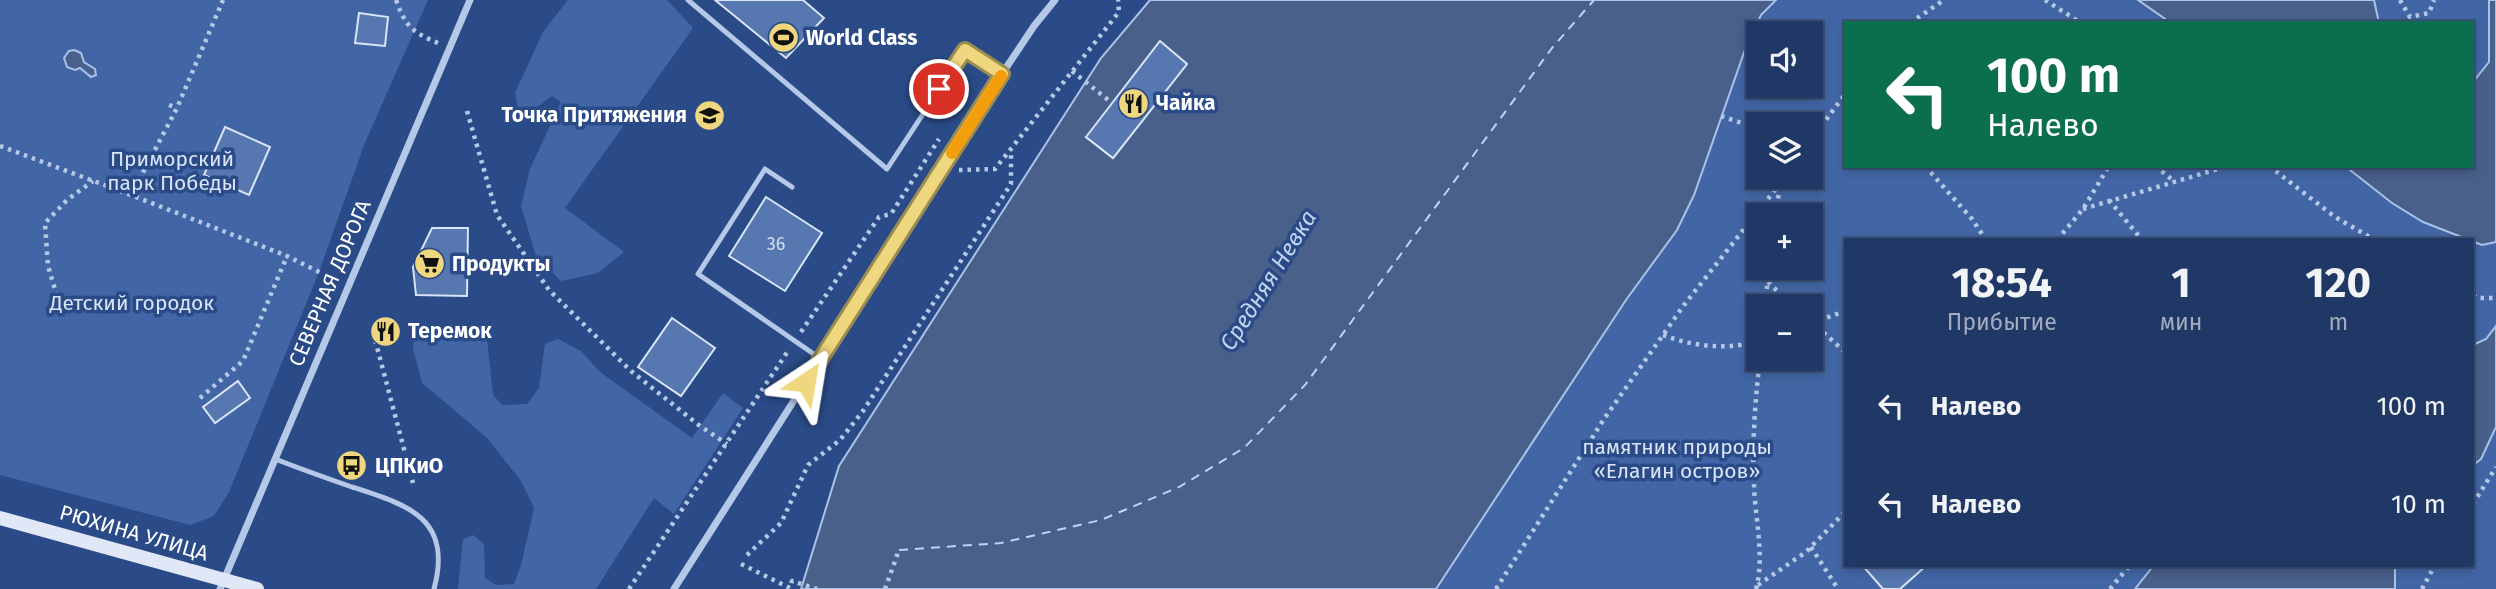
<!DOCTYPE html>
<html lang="ru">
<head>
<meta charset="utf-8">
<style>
  body { margin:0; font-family:"Fira Sans",sans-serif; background:#283f6b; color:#f1f3f6; height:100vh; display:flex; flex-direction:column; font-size:26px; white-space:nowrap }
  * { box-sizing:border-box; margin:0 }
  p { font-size:23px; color:#a2acbf }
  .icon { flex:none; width:38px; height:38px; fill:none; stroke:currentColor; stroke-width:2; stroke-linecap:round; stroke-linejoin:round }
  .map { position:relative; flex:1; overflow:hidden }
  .drawer { position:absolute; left:1844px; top:238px; width:630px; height:329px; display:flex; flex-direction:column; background:#203865; border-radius:0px; box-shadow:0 4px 10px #0003,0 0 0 2px #3d5279 }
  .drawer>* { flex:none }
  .banner { position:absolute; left:1844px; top:21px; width:630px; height:147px; border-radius:0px; box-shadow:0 4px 10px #0003,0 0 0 2px #3d5279; background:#0b6e4f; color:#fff; overflow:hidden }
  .fabs { position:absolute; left:1746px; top:21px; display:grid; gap:14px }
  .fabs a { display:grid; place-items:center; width:77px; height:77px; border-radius:0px; background:#203865; box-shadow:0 4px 10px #0003,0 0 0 2px #3d5279; font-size:35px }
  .pin { position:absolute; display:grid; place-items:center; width:60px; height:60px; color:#fff; margin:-30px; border:4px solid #fff; border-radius:50%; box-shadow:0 2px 7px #0007 }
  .me { position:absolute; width:77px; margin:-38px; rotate:33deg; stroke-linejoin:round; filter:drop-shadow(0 0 5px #0008) }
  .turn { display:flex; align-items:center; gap:24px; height:147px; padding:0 28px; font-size:32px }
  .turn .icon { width:91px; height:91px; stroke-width:2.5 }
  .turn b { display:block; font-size:49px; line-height:60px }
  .eta { display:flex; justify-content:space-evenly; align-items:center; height:119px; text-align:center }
  .eta b { font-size:42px; font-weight:700; line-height:49px }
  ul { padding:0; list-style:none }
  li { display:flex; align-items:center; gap:21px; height:98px; padding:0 28px }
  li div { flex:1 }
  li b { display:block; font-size:26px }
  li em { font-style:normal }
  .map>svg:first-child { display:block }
</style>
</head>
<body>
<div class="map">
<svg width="2496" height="589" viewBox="0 0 2496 589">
  <rect width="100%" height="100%" fill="#2a4b87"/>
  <path fill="#4266a5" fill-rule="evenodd" d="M 0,0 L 428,0 L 364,145 L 319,272 L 229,492 L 214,516 L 190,525 L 0,475 Z
    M 568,0 L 667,0 L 693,28 L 565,208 L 624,252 L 598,273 L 561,281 L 536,256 L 521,206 L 530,169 L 561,102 L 552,96 L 533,110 L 519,112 L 515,93 L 543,32 Z
    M 1776,0 L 2496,0 L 2496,589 L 1436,589 L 1626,300 L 1677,230 L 1694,195 L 1746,47 L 1761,15 ZM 1846,23 L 2473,23 L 2473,166 L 1846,166 ZM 1759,33 L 1811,33 L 1811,86 L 1759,86 ZM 1759,124 L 1811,124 L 1811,177 L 1759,177 ZM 1759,215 L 1811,215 L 1811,268 L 1759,268 ZM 1846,240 L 2473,240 L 2473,565 L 1846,565 ZM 1759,306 L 1811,306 L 1811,359 L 1759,359 Z
    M 434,325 L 475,326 L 487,339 L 493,395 L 502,405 L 527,404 L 539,388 L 545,344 L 558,339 L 581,351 L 600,372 L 692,438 L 723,393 L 743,408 L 674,514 L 654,498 L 596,589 L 458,589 L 463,539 L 473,535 L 484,544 L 485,578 L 496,585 L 514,584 L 521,565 L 534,508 L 521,481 L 487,438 L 422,383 L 413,348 L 415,334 Z"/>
  <path fill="#49608b" stroke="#abc2e8" stroke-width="2" fill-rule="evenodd" d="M 1150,0 L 1776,0 L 1761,15 L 1746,47 L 1694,195 L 1677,230 L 1626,300 L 1436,589 L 801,589 L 839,466 L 1101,58 ZM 1187,64 L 1113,158 L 1086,137 Z
    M 2138,0 L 2374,0 L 2379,23 L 2171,23 Z
    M 2489,0 L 2496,0 L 2496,242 L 2482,245 L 2423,222 L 2392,203 L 2345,166 L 2473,166 L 2473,82 L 2489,62 Z
    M 74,50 L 81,53 L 84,62 L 95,69 L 96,75 L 91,77 L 80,68 L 75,70 L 67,67 L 64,58 L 69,51 Z
    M 2496,326 L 2496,427 L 2481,459 L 2473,465 L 2473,345 L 2486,339 Z
    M 2154,565 L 2395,565 L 2395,589 L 2135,589 Z"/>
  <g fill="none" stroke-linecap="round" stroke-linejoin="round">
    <path stroke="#c2d3ef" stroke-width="2" stroke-dasharray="9 7" stroke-linecap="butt" d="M 899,550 L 1001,543 L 1101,520 L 1179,487 L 1244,448 L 1305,385 L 1552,48 L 1594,0"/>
  </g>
  <path fill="#5677b0" stroke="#d9e4f6" stroke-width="2" d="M 715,0 L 803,0 L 824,18 L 786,58 Z
    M 359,13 L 388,17 L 385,46 L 355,43 Z
    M 1160,41 L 1187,64 L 1113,158 L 1086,137 Z
    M 225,127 L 270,147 L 249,195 L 204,175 Z
    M 766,197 L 822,233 L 785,291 L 729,256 Z
    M 432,228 L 468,228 L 467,296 L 416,295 L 413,267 Z
    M 672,318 L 715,348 L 681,396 L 638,367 Z
    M 238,381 L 250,398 L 215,423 L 203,407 Z
    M 1862,565 L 1927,565 L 1900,589 L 1883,589 Z"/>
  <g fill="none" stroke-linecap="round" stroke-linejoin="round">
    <path stroke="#b6c8e8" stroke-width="4.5" stroke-dasharray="3.5 5" stroke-linecap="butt" d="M 396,0 C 406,27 412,32 438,43
      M 2045,0 L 2081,23
      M 2400,0 L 2410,17 L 2429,13 L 2434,0
      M 1910,23 L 1944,0
      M 1072,71 L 1112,103
      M 169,105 L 177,108
      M 467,111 L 497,215 L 549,290 L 631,371 L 700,426 L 727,444
      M 1721,116 L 1759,129
      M 1811,140 L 1846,93
      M 0,146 L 131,195 L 287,256 L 325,275
      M 1925,166 L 1972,219 L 1986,240
      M 2155,166 L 2175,182
      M 2269,166 L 2335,217 L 2375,240
      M 959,170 L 995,169 L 1119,12 L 1118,0
      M 131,195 L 177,108 L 223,0
      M 2109,200 L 2142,240
      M 2083,209 L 2228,166
      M 1774,215 L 1782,181 L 1785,177
      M 2057,240 L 2083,209 L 2109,166
      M 1768,282 L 1793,306
      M 2473,295 L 2477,298 L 2496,298
      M 57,296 L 48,266 L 45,223 L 67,200 L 93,181
      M 1765,306 L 1769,268
      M 1811,321 L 1846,353
      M 1811,323 L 1846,311
      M 373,332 L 413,483
      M 801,332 L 879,217 L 891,214 L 939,139
      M 1663,335 C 1695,347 1726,350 1759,341
      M 200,398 L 243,361 L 287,256
      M 2473,504 L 2496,467
      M 1811,547 L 1838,589
      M 179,551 L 183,539
      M 747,555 L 781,523 L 808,465 L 840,440 L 863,411 L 1011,184 L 1011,149
      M 741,564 L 790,588 L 792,581 L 817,589
      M 1758,585 L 1806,552 L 1846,511
      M 629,589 L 788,351
      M 885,589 L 899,550
      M 1496,589 L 1604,419 L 1684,305 L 1782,181
      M 1756,589 C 1765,556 1755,519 1754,485 C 1752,443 1755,401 1760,359
      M 2110,589 L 2130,565
      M 2422,589 L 2435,565"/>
    <path stroke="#b6c8e8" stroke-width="5" d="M 688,0 L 887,169 L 965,50 L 1002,74
      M 792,187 L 765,169 L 698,274 L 821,359
      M 275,459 C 301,469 326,478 352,487 C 408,505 453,518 434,589"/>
    <path stroke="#b6c8e8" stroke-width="7" d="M 220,589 L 470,0
      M 674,589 L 1002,74 L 1034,26 L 1055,0"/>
    <path stroke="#e0e8f7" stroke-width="14" d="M 0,518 L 257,589"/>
  </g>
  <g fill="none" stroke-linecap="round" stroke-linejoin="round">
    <defs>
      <path id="route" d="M 806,382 L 1002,74 L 965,50 L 939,89"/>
    </defs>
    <use href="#route" stroke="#9b8c52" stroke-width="18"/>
    <use href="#route" stroke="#eed77e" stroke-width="12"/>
    <path stroke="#f59e0b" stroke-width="12" d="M 952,153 L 1001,76"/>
  </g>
  <defs>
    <symbol id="stadium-disc" viewBox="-11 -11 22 22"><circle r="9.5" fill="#eed77e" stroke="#2a4b87"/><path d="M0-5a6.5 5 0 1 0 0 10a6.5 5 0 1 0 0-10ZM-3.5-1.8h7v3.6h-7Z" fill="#111"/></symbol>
    <symbol id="restaurant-disc" viewBox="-11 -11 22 22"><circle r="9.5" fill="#eed77e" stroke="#2a4b87"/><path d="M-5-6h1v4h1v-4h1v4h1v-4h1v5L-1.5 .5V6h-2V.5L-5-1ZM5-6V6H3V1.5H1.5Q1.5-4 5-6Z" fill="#111"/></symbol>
    <symbol id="school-disc" viewBox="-11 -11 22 22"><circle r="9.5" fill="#eed77e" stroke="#2a4b87"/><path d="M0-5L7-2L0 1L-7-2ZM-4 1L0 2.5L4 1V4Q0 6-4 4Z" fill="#111"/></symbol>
    <symbol id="supermarket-disc" viewBox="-11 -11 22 22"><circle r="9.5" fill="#eed77e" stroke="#2a4b87"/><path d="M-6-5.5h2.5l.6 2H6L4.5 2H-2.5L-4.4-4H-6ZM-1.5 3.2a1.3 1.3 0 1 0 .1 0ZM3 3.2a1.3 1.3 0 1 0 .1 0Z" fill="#111"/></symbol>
    <symbol id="bus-disc" viewBox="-11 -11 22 22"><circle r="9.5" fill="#eed77e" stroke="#2a4b87"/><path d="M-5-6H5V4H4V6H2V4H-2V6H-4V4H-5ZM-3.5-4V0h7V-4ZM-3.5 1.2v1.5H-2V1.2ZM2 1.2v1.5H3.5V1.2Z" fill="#111"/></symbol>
  </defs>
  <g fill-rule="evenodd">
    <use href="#stadium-disc" x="766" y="20" width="35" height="35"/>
    <use href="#restaurant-disc" x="1116" y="86" width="35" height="35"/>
    <use href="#school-disc" x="692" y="98" width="35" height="35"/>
    <use href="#supermarket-disc" x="412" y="246" width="35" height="35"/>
    <use href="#restaurant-disc" x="368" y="314" width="35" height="35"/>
    <use href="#bus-disc" x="334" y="448" width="35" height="35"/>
  </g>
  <g text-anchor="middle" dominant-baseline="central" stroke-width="7" stroke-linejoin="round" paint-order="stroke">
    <g font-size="18" fill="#d5ddeb">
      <text x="776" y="244">36</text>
    </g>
    <g font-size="21" font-weight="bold" fill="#fff" stroke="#2a4b87" text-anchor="start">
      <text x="806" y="38">World Class</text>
      <text x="1156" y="103">Чайка</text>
      <text x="687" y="115" text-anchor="end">Точка Притяжения</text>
      <text x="452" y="264">Продукты</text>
      <text x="408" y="331">Теремок</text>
      <text x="375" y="466">ЦПКиО</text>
    </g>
    <g font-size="21" fill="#d9e4f6" stroke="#2a4b87">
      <text x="172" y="159">Приморский<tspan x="172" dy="24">парк Победы</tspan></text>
      <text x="132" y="303">Детский городок</text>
      <text x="1677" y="447">памятник природы<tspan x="1677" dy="24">«Елагин остров»</tspan></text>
    </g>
    <g font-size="21" fill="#fff" stroke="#2a4b87">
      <text transform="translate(330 283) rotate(-67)">СЕВЕРНАЯ ДОРОГА</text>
      <text transform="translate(134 533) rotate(16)">РЮХИНА УЛИЦА</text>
    </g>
    <g font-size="23" font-style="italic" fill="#c2d3ef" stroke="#2a4b87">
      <text transform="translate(1268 280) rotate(-58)">Средняя Невка</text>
    </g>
  </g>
</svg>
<div class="fabs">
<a><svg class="icon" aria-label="sound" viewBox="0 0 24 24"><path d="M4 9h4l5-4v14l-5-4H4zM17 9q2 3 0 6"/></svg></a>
<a><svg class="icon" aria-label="layers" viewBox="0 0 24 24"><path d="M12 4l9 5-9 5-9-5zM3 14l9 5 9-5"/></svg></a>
<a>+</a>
<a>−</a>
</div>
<div class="pin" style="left:939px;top:89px;background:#d93025"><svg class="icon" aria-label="arrive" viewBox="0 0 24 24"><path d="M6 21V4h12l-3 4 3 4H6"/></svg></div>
<svg class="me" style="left:806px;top:382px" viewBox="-20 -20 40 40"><path d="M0-17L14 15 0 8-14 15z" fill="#eed77e" stroke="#fff" stroke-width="4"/></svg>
<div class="banner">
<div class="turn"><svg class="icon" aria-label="left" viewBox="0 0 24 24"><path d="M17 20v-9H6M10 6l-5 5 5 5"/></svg><div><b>100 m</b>Налево</div></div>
</div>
<section class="drawer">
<div class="eta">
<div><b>18:54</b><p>Прибытие</p></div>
<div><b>1</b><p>мин</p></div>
<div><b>120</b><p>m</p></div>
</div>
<ul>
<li><svg class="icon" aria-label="left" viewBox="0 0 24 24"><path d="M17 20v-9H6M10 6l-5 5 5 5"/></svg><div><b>Налево</b></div><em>100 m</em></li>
<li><svg class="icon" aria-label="left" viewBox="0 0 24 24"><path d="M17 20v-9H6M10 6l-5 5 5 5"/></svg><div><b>Налево</b></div><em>10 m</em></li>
</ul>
</section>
</div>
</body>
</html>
